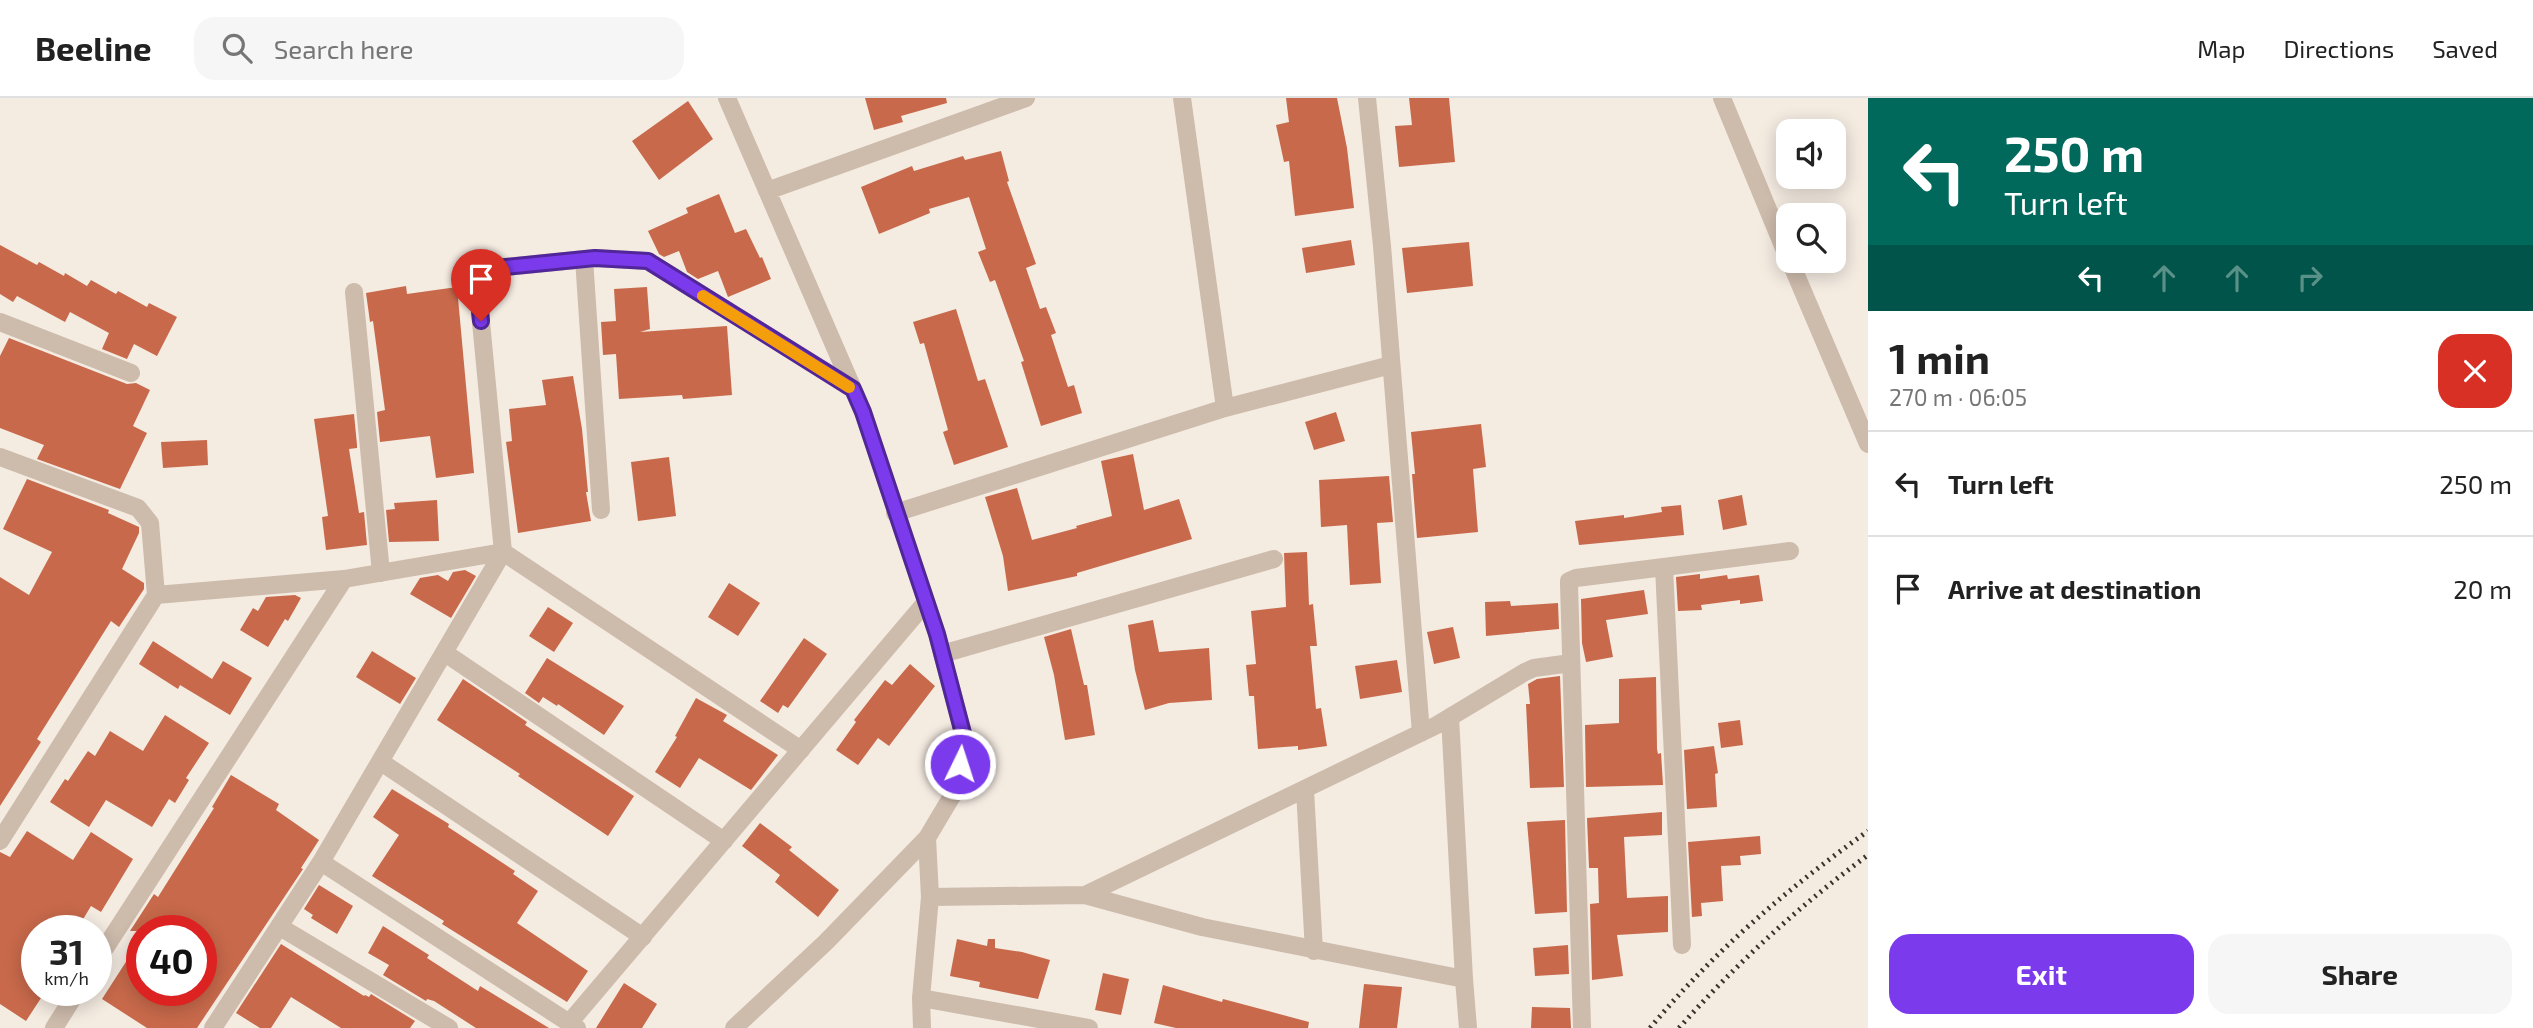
<!DOCTYPE html>
<html lang="en">
<head>
<meta charset="utf-8">
<style>
  body { margin:0; font-family:"Exo 2",sans-serif; background:#f6f6f6; color:#222; height:100vh; display:flex; flex-direction:column; font-size:26px; white-space:nowrap }
  * { box-sizing:border-box; margin:0 }
  p { font-size:23px; color:#767676 }
  .icon { flex:none; width:38px; height:38px; fill:none; stroke:currentColor; stroke-width:2; stroke-linecap:round; stroke-linejoin:round }
  .map { position:relative; flex:1; overflow:hidden }
  .sheet { display:flex; flex-direction:column; background:#fff; width:665px }
  .sheet>* { flex:none }
  .top-card { background:#00695c; color:#fff; overflow:hidden }
  .tools { position:absolute; left:1776px; top:21px; display:grid; gap:14px }
  .tools a { display:grid; place-items:center; width:70px; height:70px; border-radius:14px; background:#fff; box-shadow:0 4px 18px #0003; font-size:35px }
  .speed { position:absolute; left:21px; top:817px; display:flex; gap:14px; font-size:35px; font-weight:700; text-align:center }
  .speed>* { display:grid; place-content:center; width:91px; height:91px; border-radius:50%; background:#fff; box-shadow:0 4px 18px #0003; line-height:1 }
  .speed small { font-size:18px; font-weight:400 }
  .speed .limit { border:10px solid #d22; background:#fff; color:#111 }
  .pin { position:absolute; display:grid; place-items:center; width:60px; height:60px; color:#fff; margin:-72px -30px; border-radius:50% 50% 50% 0; rotate:-45deg; box-shadow:0 0 7px #0007 }
  .pin .icon { rotate:45deg }
  .me { position:absolute; width:77px; margin:-38px; rotate:4deg; stroke-linejoin:round; filter:drop-shadow(0 0 5px #0008) }
  .turn { display:flex; align-items:center; gap:24px; height:147px; padding:0 21px; font-size:32px }
  .turn .icon { width:91px; height:91px; stroke-width:2.5 }
  .turn b { display:block; font-size:49px; line-height:60px }
  .lanes { display:flex; align-items:center; height:66px; padding:0 21px; background:#0003; justify-content:center; gap:35px; direction:ltr }
  .lanes .off { opacity:.35 }
  .round { display:grid; place-items:center; flex:none; width:74px; height:74px; border-radius:21px; background:#f6f6f6 }
  .overview { display:flex; align-items:center; justify-content:space-between; height:119px; padding:0 21px }
  h1 { font-size:42px; font-weight:700; line-height:52px }
  .primary-button { display:flex; gap:14px; margin-top:auto; padding:14px 21px }
  .primary-button a { flex:1; height:80px; border-radius:21px; background:#7c3aed; color:#fff; font-size:28px; font-weight:700; line-height:80px; text-align:center }
  .primary-button a+a { background:#f6f6f6; color:#222 }
  ul { padding:0; list-style:none }
  li { display:flex; align-items:center; gap:21px; height:105px; padding:0 21px; border-top:2px solid #e0e0e0 }
  li div { flex:1 }
  li b { display:block; font-size:26px }
  li em { font-style:normal }
  header { display:flex; align-items:center; gap:42px; box-sizing:border-box; height:98px; padding:0 35px; background:#fff; border-bottom:2px solid #e0e0e0 }
  header strong { font-size:33px }
  nav { display:flex; gap:38px; margin-inline-start:auto; font-size:24px }
  .search { width:490px; height:63px; background:#f6f6f6; display:flex; align-items:center; gap:18px; box-sizing:border-box; padding:0 24px; border-radius:21px; color:#767676; font-size:26px }
  main { display:flex; flex:1; min-height:0 }
  .map>svg:first-child { display:block }
</style>
</head>
<body>
<header>
<strong>Beeline</strong>
<div class="search"><svg class="icon" aria-label="search" viewBox="0 0 24 24"><circle cx="10" cy="10" r="6"/><path d="M15 15l6 6"/></svg>Search here</div>
<nav><a>Map</a><a>Directions</a><a>Saved</a></nav>
</header>
<main>
<div class="map">
<svg width="1868" height="930" viewBox="0 0 1868 930">
  <rect width="100%" height="100%" fill="#f4ebe1"/>
  <path fill="#c8694b" d="M 865,0 L 946,0 L 947,5 L 901,18 L 903,24 L 874,32 Z
    M 1286,0 L 1337,0 L 1347,50 L 1354,110 L 1295,118 L 1289,63 L 1284,64 L 1276,27 L 1289,24 Z
    M 1409,0 L 1449,0 L 1455,64 L 1399,69 L 1395,28 L 1412,27 Z
    M 688,3 L 713,41 L 659,82 L 632,43 Z
    M 1001,53 L 1009,83 L 1007,84 L 1036,166 L 1026,170 L 1040,211 L 1046,209 L 1056,235 L 1051,237 L 1068,289 L 1074,287 L 1082,315 L 1041,328 L 1021,264 L 1024,263 L 995,182 L 990,184 L 978,154 L 986,151 L 969,99 L 929,111 L 930,115 L 879,136 L 861,89 L 912,68 L 914,73 L 963,58 L 965,62 Z
    M 719,96 L 735,135 L 746,131 L 760,160 L 762,159 L 771,181 L 728,199 L 718,173 L 698,181 L 687,174 L 679,153 L 664,159 L 659,156 L 648,133 L 688,115 L 686,110 Z
    M 1351,142 L 1355,167 L 1306,175 L 1302,150 Z
    M 1469,144 L 1473,188 L 1407,195 L 1402,150 Z
    M 0,147 L 37,167 L 39,164 L 64,178 L 65,175 L 87,188 L 91,182 L 116,196 L 118,193 L 147,209 L 149,205 L 177,219 L 157,258 L 134,246 L 127,261 L 102,251 L 109,235 L 70,214 L 65,224 L 17,198 L 13,204 L 0,196 Z
    M 406,188 L 407,196 L 457,189 L 474,375 L 436,380 L 430,338 L 380,344 L 377,314 L 385,312 L 373,223 L 370,224 L 366,195 Z
    M 647,189 L 650,231 L 640,234 L 727,228 L 732,297 L 683,301 L 682,297 L 619,301 L 616,256 L 603,257 L 601,224 L 616,223 L 614,191 Z
    M 956,211 L 978,283 L 985,281 L 1008,349 L 954,367 L 943,334 L 948,332 L 924,245 L 920,246 L 913,224 Z
    M 9,240 L 127,286 L 136,285 L 150,292 L 133,328 L 147,335 L 120,391 L 37,361 L 44,347 L 0,330 L 0,258 Z
    M 573,278 L 582,331 L 588,394 L 586,394 L 591,423 L 518,435 L 506,344 L 512,343 L 509,311 L 546,307 L 542,282 Z
    M 1336,314 L 1345,343 L 1314,352 L 1305,324 Z
    M 354,316 L 357,347 L 357,350 L 349,351 L 359,415 L 364,414 L 367,447 L 326,452 L 322,419 L 328,418 L 314,321 Z
    M 1481,326 L 1486,369 L 1473,371 L 1478,434 L 1417,440 L 1412,376 L 1415,376 L 1411,334 Z
    M 207,342 L 208,367 L 163,370 L 161,344 Z
    M 1133,356 L 1144,412 L 1179,401 L 1192,441 L 1077,475 L 1077,478 L 1008,493 L 1003,458 L 985,399 L 1017,390 L 1032,442 L 1077,430 L 1076,428 L 1112,418 L 1101,363 Z
    M 669,359 L 676,418 L 638,423 L 631,364 Z
    M 1389,378 L 1393,424 L 1377,425 L 1381,485 L 1350,487 L 1347,427 L 1321,429 L 1319,382 Z
    M 27,381 L 109,412 L 108,415 L 139,429 L 139,435 L 122,471 L 144,485 L 144,491 L 119,529 L 111,523 L 37,641 L 41,644 L 0,708 L 0,479 L 29,497 L 52,454 L 3,431 Z
    M 1742,397 L 1747,427 L 1723,432 L 1718,402 Z
    M 437,402 L 439,443 L 389,444 L 386,412 L 395,411 L 394,405 Z
    M 1681,407 L 1684,437 L 1579,447 L 1575,423 L 1624,417 L 1624,420 L 1662,414 L 1661,409 Z
    M 1307,454 L 1309,507 L 1313,506 L 1317,548 L 1310,548 L 1316,611 L 1321,610 L 1327,648 L 1298,652 L 1298,648 L 1258,651 L 1254,598 L 1249,598 L 1246,567 L 1256,566 L 1251,513 L 1286,509 L 1284,455 Z
    M 465,472 L 476,478 L 451,520 L 410,496 L 420,480 L 438,477 L 448,483 L 453,474 Z
    M 1700,476 L 1700,481 L 1727,477 L 1728,481 L 1759,477 L 1763,503 L 1740,506 L 1740,502 L 1701,507 L 1702,512 L 1678,513 L 1676,479 Z
    M 729,485 L 760,505 L 738,538 L 708,519 Z
    M 1644,492 L 1648,516 L 1606,522 L 1613,559 L 1586,564 L 1582,545 L 1581,501 Z
    M 295,497 L 301,500 L 288,523 L 285,521 L 268,549 L 240,532 L 253,510 L 258,513 L 266,499 Z
    M 1510,503 L 1511,508 L 1558,505 L 1559,531 L 1486,538 L 1485,504 Z
    M 548,509 L 573,525 L 554,554 L 529,538 Z
    M 1153,522 L 1159,554 L 1209,550 L 1212,602 L 1169,605 L 1145,612 L 1135,572 L 1128,527 Z
    M 1453,529 L 1460,560 L 1434,566 L 1427,534 Z
    M 1071,531 L 1084,587 L 1087,587 L 1095,637 L 1065,642 L 1054,577 L 1044,539 Z
    M 804,540 L 827,556 L 788,610 L 783,607 L 778,615 L 760,603 Z
    M 153,543 L 212,581 L 223,563 L 252,580 L 230,617 L 180,587 L 178,591 L 139,566 Z
    M 372,553 L 416,580 L 400,606 L 356,579 Z
    M 547,560 L 624,608 L 604,637 L 558,606 L 557,608 L 543,599 L 539,605 L 525,595 Z
    M 1397,562 L 1402,594 L 1360,601 L 1355,568 Z
    M 910,566 L 935,588 L 889,648 L 878,640 L 858,667 L 836,652 L 856,624 L 854,622 L 885,582 L 892,587 Z
    M 1560,578 L 1564,689 L 1530,690 L 1526,606 L 1530,606 L 1528,586 L 1537,581 Z
    M 1656,579 L 1657,651 L 1658,656 L 1661,655 L 1663,687 L 1586,689 L 1585,627 L 1619,625 L 1619,581 Z
    M 463,581 L 527,624 L 525,627 L 634,698 L 608,738 L 518,678 L 520,676 L 437,622 Z
    M 696,600 L 727,617 L 723,623 L 778,657 L 751,692 L 699,660 L 680,690 L 655,674 L 677,639 L 675,638 Z
    M 165,617 L 209,645 L 186,680 L 189,682 L 175,705 L 169,701 L 152,729 L 106,702 L 89,729 L 50,704 L 65,681 L 68,683 L 88,653 L 95,658 L 110,633 L 143,653 Z
    M 1740,622 L 1743,647 L 1721,650 L 1718,625 Z
    M 1714,648 L 1718,675 L 1715,676 L 1717,709 L 1687,711 L 1684,652 Z
    M 231,677 L 279,706 L 276,712 L 319,742 L 301,770 L 303,771 L 197,930 L 147,930 L 102,901 L 142,839 L 142,892 L 201,892 L 201,833 L 130,833 L 154,796 L 158,799 L 214,710 L 212,709 Z
    M 392,691 L 449,726 L 448,729 L 515,773 L 513,776 L 538,793 L 517,825 L 588,873 L 567,904 L 442,826 L 444,823 L 372,778 L 399,737 L 373,719 Z
    M 1662,714 L 1662,737 L 1624,739 L 1627,800 L 1668,798 L 1668,834 L 1617,837 L 1623,878 L 1592,882 L 1590,806 L 1599,805 L 1598,770 L 1589,770 L 1587,720 Z
    M 1565,722 L 1567,814 L 1535,816 L 1527,724 Z
    M 760,725 L 792,749 L 789,752 L 839,792 L 818,819 L 775,784 L 780,777 L 742,748 Z
    M 27,733 L 73,762 L 91,734 L 133,761 L 101,814 L 91,808 L 76,833 L 37,833 L 37,893 L 43,897 L 26,923 L 0,906 L 0,754 L 10,759 Z
    M 1760,738 L 1761,756 L 1740,758 L 1741,767 L 1721,768 L 1723,803 L 1701,805 L 1702,818 L 1692,819 L 1688,744 Z
    M 319,787 L 353,808 L 337,836 L 311,820 L 313,817 L 304,811 Z
    M 383,828 L 429,857 L 427,860 L 478,893 L 480,888 L 549,930 L 476,930 L 434,903 L 427,901 L 426,903 L 383,877 L 389,867 L 368,855 Z
    M 957,841 L 987,848 L 988,841 L 995,841 L 995,850 L 1022,854 L 1050,862 L 1038,901 L 979,889 L 980,884 L 950,878 Z
    M 281,846 L 364,898 L 365,897 L 369,899 L 371,896 L 415,923 L 410,930 L 341,930 L 291,899 L 271,930 L 260,930 L 236,915 Z
    M 1568,847 L 1569,876 L 1535,878 L 1533,850 Z
    M 1103,875 L 1129,881 L 1121,917 L 1095,912 Z
    M 624,885 L 657,906 L 642,930 L 596,930 Z
    M 1364,886 L 1402,889 L 1397,930 L 1359,930 Z
    M 1163,887 L 1222,904 L 1223,901 L 1309,924 L 1308,930 L 1176,930 L 1154,925 Z
    M 1532,909 L 1570,910 L 1571,930 L 1531,930 Z"/>
  <g fill="none" stroke-linecap="round" stroke-linejoin="round">
    <path stroke="#cdbbac" stroke-width="18" d="M 727,0 L 863,314 L 937,536 L 964,639 L 955,693 L 927,740 L 826,844 L 734,930
      M 1182,0 L 1225,310
      M 1367,0 L 1382,148 L 1421,635
      M 1722,0 L 1788,160
      M 767,93 L 1026,0
      M 584,161 L 601,412
      M 1790,163 L 1868,346
      M 354,194 L 381,475
      M 0,224 L 131,275
      M 0,359 L 138,410 L 150,425 L 156,497 L 0,743
      M 895,415 L 1225,310 L 1391,267
      M 1664,469 L 1790,453
      M 156,497 L 344,481 L 503,454 L 801,652
      M 445,555 L 724,743
      M 942,556 L 1274,461
      M 381,664 L 643,839
      M 1305,692 L 1314,853
      M 321,764 L 577,930
      M 1085,797 L 1437,627 L 1525,574 L 1534,570 L 1571,565
      M 930,799 L 1085,797 L 1202,829 L 1464,881 L 1450,619
      M 280,829 L 449,930
      M 96,864 L 344,481
      M 1464,881 L 1468,930
      M 921,900 L 1089,930
      M 569,925 L 926,504
      M 1582,929 L 1569,486 L 1569,483 L 1576,480 L 1664,469 L 1682,847
      M 54,930 L 78,892
      M 213,930 L 321,764 L 503,454 L 476,172 L 595,160 L 648,163 L 853,291
      M 922,930 L 921,900 L 930,799 L 927,740"/>
    <path stroke="#3b302b" stroke-width="5" stroke-dasharray="2 5" stroke-linecap="butt" d="M 1650,930 C 1713,854 1788,790 1868,733
      M 1679,930 C 1735,867 1800,807 1868,757"/>
  </g>
  <g fill="none" stroke-linecap="round" stroke-linejoin="round">
    <defs>
      <path id="route" d="M 481,223 L 476,172 L 595,160 L 648,163 L 853,291 L 863,314 L 937,536 L 964,639 L 960,666"/>
    </defs>
    <use href="#route" stroke="#51269a" stroke-width="18"/>
    <use href="#route" stroke="#7c3aed" stroke-width="12"/>
    <path stroke="#f59e0b" stroke-width="12" d="M 703,198 L 849,289"/>
  </g>
</svg>
<div class="tools">
<a><svg class="icon" aria-label="sound" viewBox="0 0 24 24"><path d="M4 9h4l5-4v14l-5-4H4zM17 9q2 3 0 6"/></svg></a>
<a><svg class="icon" aria-label="search" viewBox="0 0 24 24"><circle cx="10" cy="10" r="6"/><path d="M15 15l6 6"/></svg></a>
</div>
<div class="speed"><div>31<small>km/h</small></div><div class="limit">40</div></div>
<div class="pin" style="left:481px;top:223px;background:#d93025"><svg class="icon" aria-label="arrive" viewBox="0 0 24 24"><path d="M6 21V4h12l-3 4 3 4H6"/></svg></div>
<svg class="me" style="left:960px;top:666px" viewBox="-20 -20 40 40"><circle r="17" fill="#7c3aed" stroke="#fff" stroke-width="3"/><path d="M0-11L8 9 0 5-8 9z" fill="#fff"/></svg>
</div>
<section class="sheet">
<div class="top-card">
<div class="turn"><svg class="icon" aria-label="left" viewBox="0 0 24 24"><path d="M17 20v-9H6M10 6l-5 5 5 5"/></svg><div><b>250 m</b>Turn left</div></div>
<div class="lanes"><svg class="icon" aria-label="left" viewBox="0 0 24 24"><path d="M17 20v-9H6M10 6l-5 5 5 5"/></svg><svg class="icon off" aria-label="ahead" viewBox="0 0 24 24"><path d="M12 20V5M6 11l6-6 6 6"/></svg><svg class="icon off" aria-label="ahead" viewBox="0 0 24 24"><path d="M12 20V5M6 11l6-6 6 6"/></svg><svg class="icon off" aria-label="right" viewBox="0 0 24 24"><path d="M7 20v-9h11M14 6l5 5-5 5"/></svg></div>
</div>
<div class="overview"><div><h1>1 min</h1><p>270 m · 06:05</p></div><a class="round" style="background:#d93025;color:#fff"><svg class="icon" aria-label="close" viewBox="0 0 24 24"><path d="M6 6l12 12M18 6L6 18"/></svg></a></div>
<ul>
<li><svg class="icon" aria-label="left" viewBox="0 0 24 24"><path d="M17 20v-9H6M10 6l-5 5 5 5"/></svg><div><b>Turn left</b></div><em>250 m</em></li>
<li><svg class="icon" aria-label="arrive" viewBox="0 0 24 24"><path d="M6 21V4h12l-3 4 3 4H6"/></svg><div><b>Arrive at destination</b></div><em>20 m</em></li>
</ul>
<div class="primary-button"><a>Exit</a><a>Share</a></div>
</section>
</main>
</body>
</html>
